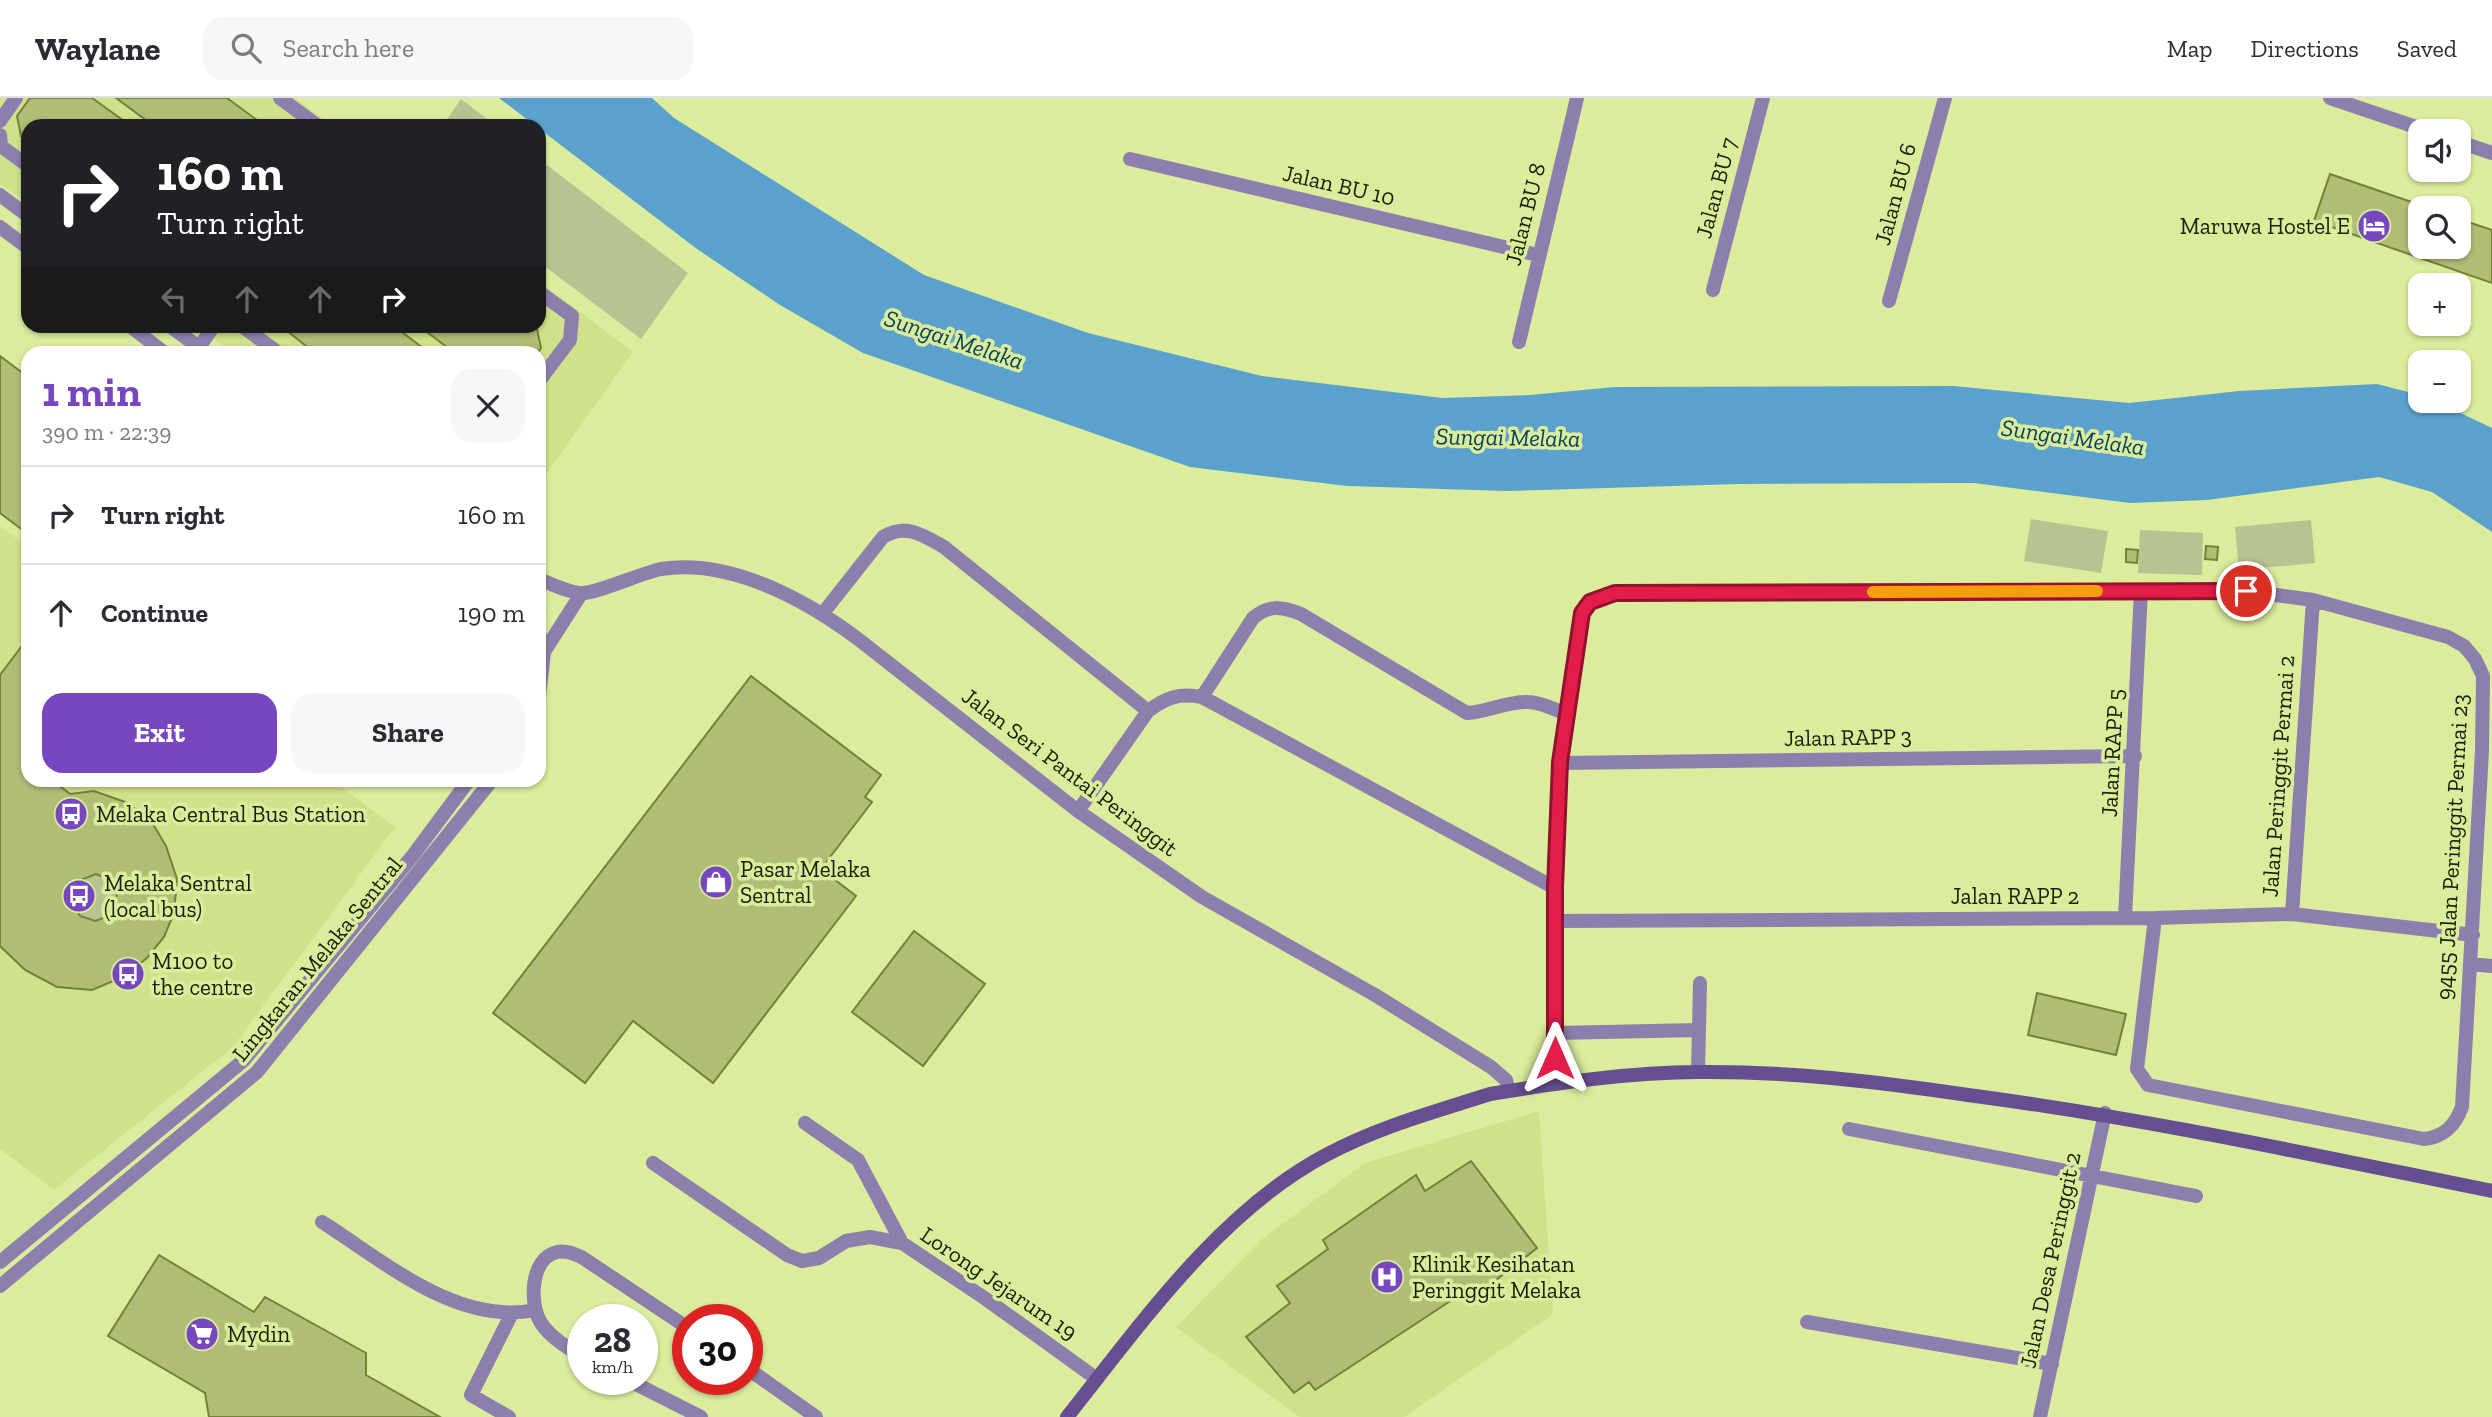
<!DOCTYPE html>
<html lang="en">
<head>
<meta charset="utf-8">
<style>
  body { margin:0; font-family:"Zilla Slab",serif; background:#f7f7f7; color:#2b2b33; height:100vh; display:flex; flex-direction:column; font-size:26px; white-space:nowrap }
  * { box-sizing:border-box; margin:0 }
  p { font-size:23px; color:#7c7c81 }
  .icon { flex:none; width:38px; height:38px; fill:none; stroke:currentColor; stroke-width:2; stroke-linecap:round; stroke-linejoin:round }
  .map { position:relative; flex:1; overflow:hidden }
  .sheet { position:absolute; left:21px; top:248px; width:525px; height:441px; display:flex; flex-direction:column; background:#fff; border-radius:21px; box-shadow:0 2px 5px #0004 }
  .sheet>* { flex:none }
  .hud { position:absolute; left:21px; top:21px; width:525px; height:214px; border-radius:21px; box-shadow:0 2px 5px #0004; background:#202124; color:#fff; overflow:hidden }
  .fabs { position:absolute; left:2408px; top:21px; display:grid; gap:14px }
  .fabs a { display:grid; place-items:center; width:63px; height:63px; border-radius:14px; background:#fff; box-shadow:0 2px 5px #0004; font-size:35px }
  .speed { position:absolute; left:567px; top:1206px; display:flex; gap:14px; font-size:35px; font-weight:700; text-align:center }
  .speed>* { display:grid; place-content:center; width:91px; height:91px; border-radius:50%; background:#fff; box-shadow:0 2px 5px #0004; line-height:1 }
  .speed small { font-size:18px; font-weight:400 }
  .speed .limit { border:10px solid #d22; background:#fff; color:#111 }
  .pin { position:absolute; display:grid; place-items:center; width:60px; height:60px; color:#fff; margin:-30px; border:4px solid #fff; border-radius:50%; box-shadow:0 2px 7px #0007 }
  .me { position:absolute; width:77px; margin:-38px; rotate:0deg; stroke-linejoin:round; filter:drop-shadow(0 0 5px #0008) }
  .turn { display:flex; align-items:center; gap:24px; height:147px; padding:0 21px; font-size:32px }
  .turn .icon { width:91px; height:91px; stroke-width:2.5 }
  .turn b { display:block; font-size:49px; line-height:60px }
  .lanes { display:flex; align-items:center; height:66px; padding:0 21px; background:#0003; justify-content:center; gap:35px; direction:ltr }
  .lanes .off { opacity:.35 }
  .round { display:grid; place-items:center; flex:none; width:74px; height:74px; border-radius:21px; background:#f7f7f7 }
  .headline { display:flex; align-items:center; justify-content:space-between; height:119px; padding:0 21px }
  h1 { font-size:42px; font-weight:700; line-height:52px; color:#7747bf }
  .button { display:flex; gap:14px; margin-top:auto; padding:14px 21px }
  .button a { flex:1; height:80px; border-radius:21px; background:#7747bf; color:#fff; font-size:28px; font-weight:700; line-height:80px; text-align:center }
  .button a+a { background:#f7f7f7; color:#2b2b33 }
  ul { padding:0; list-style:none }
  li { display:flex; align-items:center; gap:21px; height:98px; padding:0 21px; border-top:2px solid #e1e1e2 }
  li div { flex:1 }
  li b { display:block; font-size:26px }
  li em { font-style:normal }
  header { display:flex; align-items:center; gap:42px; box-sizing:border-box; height:98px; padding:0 35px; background:#fff; border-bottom:2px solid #e1e1e2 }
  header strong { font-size:33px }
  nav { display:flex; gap:38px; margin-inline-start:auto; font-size:24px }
  .search { width:490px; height:63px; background:#f7f7f7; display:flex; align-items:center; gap:18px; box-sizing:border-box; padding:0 24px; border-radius:21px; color:#7c7c81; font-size:26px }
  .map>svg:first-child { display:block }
</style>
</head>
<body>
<header>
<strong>Waylane</strong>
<div class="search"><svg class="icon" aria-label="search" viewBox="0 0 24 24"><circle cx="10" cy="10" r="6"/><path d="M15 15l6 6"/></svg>Search here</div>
<nav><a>Map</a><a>Directions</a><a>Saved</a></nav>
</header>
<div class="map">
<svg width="2492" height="1319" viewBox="0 0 2492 1319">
  <rect width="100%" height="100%" fill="#dbec9d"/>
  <path fill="#cfe18a" d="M 0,0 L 295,0 L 332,28 L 28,28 L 28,106 L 0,86 Z
    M 539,183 L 633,254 L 539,386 L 539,256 L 234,255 L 195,228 L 539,228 Z
    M 0,428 L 28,449 L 28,682 L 333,683 L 395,729 L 233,949 L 54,1092 L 0,1051 Z
    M 1539,1013 L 1553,1216 L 1404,1319 L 1300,1319 L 1176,1229 L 1261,1142 L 1365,1065 Z"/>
  <path fill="#b7c391" d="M 461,1 L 496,28 L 442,28 Z
    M 539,61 L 688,175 L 641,241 L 539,164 Z
    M 2031,421 L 2108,433 L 2101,475 L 2024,463 Z
    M 2311,422 L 2315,465 L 2239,472 L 2235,429 Z
    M 2140,432 L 2203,435 L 2202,477 L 2138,475 Z
    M71 799a23 23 0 1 1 46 0a23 23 0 1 1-46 0Z"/>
  <path fill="#5ba1cd" d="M 499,0 L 652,0 L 674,20 L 924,177 L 1088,235 L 1262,278 L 1442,300 L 1530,297 L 1615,289 L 1953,288 L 2129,305 L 2239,293 L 2377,286 L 2420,297 L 2420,303 L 2435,303 L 2492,330 L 2492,434 L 2432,394 L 2379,379 L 2207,402 L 2130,405 L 1974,385 L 1738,386 L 1506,393 L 1347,388 L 1190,369 L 863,255 L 780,207 L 697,151 Z"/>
  <path fill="#afbd76" stroke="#748235" stroke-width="2" fill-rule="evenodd" d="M 30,0 L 92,0 L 131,28 L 28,28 L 28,44 L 21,38 L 17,18 Z
    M 116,0 L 227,0 L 265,28 L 154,28 Z
    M 2330,76 L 2429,110 L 2420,110 L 2420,149 L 2459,149 L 2459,121 L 2492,132 L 2492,185 L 2314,123 Z
    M 281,228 L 394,228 L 431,256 L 316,256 Z
    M 419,228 L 532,228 L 537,231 L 541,250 L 537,256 L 456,256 Z
    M 0,258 L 28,279 L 28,436 L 0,415 Z
    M 2206,448 L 2218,449 L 2217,462 L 2205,461 Z
    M 2126,451 L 2138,452 L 2137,465 L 2126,464 Z
    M 28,540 L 28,682 L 52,682 L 70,696 L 94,693 L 128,705 L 154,728 L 166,748 L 177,781 L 174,815 L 164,839 L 147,860 L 123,879 L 92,892 L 57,889 L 25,872 L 0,848 L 0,577 ZM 96,776 L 110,782 L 117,796 L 114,811 L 109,818 L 95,823 L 80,818 L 70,798 L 75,784 Z
    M 751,578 L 881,677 L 865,699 L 872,704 L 821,771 L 856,798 L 713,985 L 633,923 L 585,985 L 493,915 Z
    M 914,833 L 985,886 L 923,968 L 852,914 Z
    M 2037,895 L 2126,916 L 2116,957 L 2028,937 Z
    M 1471,1063 L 1537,1150 L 1468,1204 L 1461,1196 L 1315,1292 L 1309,1284 L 1294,1295 L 1246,1239 L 1290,1205 L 1277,1188 L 1328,1151 L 1323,1142 L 1416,1077 L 1425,1093 Z
    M 159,1157 L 254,1214 L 265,1199 L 366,1255 L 366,1277 L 440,1319 L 209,1319 L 205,1295 L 108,1238 Z"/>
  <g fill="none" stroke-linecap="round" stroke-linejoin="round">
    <path stroke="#8d7fad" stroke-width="14" d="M 280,0 L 318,28
      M 2330,0 L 2428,33
      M 0,23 L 16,0
      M 0,37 L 1,48 L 28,68
      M 2459,44 L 2492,55
      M 1130,61 L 1538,157
      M 0,97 L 28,118
      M 0,129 L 28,150
      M 1713,192 L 1763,0
      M 539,194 L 572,218 L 570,242 L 539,283
      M 1889,203 L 1945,0
      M 130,228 L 166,256
      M 170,228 L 208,256
      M 242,228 L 280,256
      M 1519,244 L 1577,0
      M 199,249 L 214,228
      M 539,481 C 551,486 567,494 580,495 C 594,497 641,475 661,471 C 730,460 806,502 858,541 L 1078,713 L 1202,799 L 1375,897 L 1491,969 L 1506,982 L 1509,993
      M 823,515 L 883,439 C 906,425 923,437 944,449 L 1148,613
      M 539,535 L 544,554 L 539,599
      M 544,554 L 581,496
      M 1202,599 L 1253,520 C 1269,506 1282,509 1301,516 L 1467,615 C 1488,614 1507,603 1528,604 C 1541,604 1555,612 1567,616
      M 1561,665 L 2135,658
      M 1078,713 L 1148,613 C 1167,599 1179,595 1202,599 L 1555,790
      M 2292,816 L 2313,502
      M 2125,820 L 2141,492
      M 1556,823 L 2155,820 L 2292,816 L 2473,837
      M 2470,866 L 2492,868
      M 1556,935 L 1699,932
      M 1698,974 L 1700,885
      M 1555,986 L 1555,790 L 1561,665 L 1582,515 C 1591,502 1600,499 1615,495 L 2246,493 L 2313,502 L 2448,539 L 2464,548 L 2475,561 L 2483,578 L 2482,653 L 2462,1009 C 2455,1028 2444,1039 2424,1041 L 2148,987 L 2137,971 L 2155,820
      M 805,1025 L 858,1062 L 902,1145
      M 1849,1031 L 2196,1098
      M 653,1065 L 787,1157 L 802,1163 L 819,1160 L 846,1143 L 870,1139 L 902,1145 L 983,1199 L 1097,1281
      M 322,1124 C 384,1163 457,1228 535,1212
      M 0,1164 L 244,962 L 414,756 L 469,682
      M 0,1188 L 257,974 L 492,682
      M 1807,1224 L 2052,1266
      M 583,1259 C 568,1250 551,1240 541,1225 C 529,1206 530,1160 557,1154 C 567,1152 575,1156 583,1160 L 688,1230
      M 747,1270 L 816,1319
      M 626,1281 L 701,1319
      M 509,1319 L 471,1297 L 511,1217
      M 2040,1319 L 2105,1015"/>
    <path stroke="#654e91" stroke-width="14" d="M 1067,1319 C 1140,1227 1220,1113 1326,1057 C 1378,1029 1434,1014 1490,996 C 1558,985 1630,974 1699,974 C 1789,973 1879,984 1968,997 C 2144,1020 2318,1058 2492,1093"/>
  </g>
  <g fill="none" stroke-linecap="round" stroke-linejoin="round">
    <defs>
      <path id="route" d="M 1555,960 L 1555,790 L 1560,664 L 1582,515 L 1590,504 L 1615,495 L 2246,493"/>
    </defs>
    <use href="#route" stroke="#92132f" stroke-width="18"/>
    <use href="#route" stroke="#e11d48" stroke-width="12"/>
    <path stroke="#f59e0b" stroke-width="12" d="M 1873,494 L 2097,493"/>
  </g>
  <defs>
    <symbol id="hotel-disc" viewBox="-11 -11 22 22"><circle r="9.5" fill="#7747bf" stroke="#dbec9d"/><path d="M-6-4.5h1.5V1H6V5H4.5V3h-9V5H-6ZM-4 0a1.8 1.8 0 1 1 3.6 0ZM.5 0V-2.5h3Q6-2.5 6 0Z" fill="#fff"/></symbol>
    <symbol id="bus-disc" viewBox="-11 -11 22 22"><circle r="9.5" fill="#7747bf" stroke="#dbec9d"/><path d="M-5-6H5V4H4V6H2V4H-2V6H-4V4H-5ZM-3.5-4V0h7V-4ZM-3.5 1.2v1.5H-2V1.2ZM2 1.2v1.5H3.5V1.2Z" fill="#fff"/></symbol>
    <symbol id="shop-disc" viewBox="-11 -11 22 22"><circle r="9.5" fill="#7747bf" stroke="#dbec9d"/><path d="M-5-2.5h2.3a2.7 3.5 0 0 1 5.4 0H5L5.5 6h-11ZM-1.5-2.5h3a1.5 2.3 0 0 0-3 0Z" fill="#fff"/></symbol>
    <symbol id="hospital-disc" viewBox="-11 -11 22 22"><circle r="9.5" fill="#7747bf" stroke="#dbec9d"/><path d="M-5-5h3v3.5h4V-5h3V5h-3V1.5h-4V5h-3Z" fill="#fff"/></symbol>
    <symbol id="supermarket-disc" viewBox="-11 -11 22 22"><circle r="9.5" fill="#7747bf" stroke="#dbec9d"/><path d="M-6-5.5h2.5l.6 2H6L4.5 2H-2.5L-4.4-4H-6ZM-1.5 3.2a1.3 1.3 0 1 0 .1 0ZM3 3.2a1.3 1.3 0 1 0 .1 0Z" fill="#fff"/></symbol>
  </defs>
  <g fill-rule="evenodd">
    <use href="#hotel-disc" x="2355" y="109" width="38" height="38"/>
    <use href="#bus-disc" x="52" y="697" width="38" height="38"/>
    <use href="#shop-disc" x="697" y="765" width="38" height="38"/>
    <use href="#bus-disc" x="60" y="779" width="38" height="38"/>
    <use href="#bus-disc" x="109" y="857" width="38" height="38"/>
    <use href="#hospital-disc" x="1368" y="1160" width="38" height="38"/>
    <use href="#supermarket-disc" x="183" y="1217" width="38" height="38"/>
  </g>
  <g text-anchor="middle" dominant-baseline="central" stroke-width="7" stroke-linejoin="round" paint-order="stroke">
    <g font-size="23" fill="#1a1f01" stroke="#dbec9d">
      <text transform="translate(1339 87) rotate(13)">Jalan BU 10</text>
      <text transform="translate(1716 90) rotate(-75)">Jalan BU 7</text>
      <text transform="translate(1895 96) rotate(-75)">Jalan BU 6</text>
      <text transform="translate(1525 116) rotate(-76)">Jalan BU 8</text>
      <text transform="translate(1848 639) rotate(-1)">Jalan RAPP 3</text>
      <text transform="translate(2112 655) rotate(-87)">Jalan RAPP 5</text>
      <text transform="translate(1070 674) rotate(37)">Jalan Seri Pantai Peringgit</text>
      <text transform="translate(2278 678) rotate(-86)">Jalan Peringgit Permai 2</text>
      <text transform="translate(2452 749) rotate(-87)">9455 Jalan Peringgit Permai 23</text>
      <text x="2015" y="798">Jalan RAPP 2</text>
      <text transform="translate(317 861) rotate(-51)">Lingkaran Melaka Sentral</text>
      <text transform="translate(2050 1162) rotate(-78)">Jalan Desa Peringgit 2</text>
      <text transform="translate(999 1185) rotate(34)">Lorong Jejarum 19</text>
    </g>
    <g font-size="23" fill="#1a1f01" stroke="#dbec9d" text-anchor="start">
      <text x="2350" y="128" text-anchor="end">Maruwa Hostel E</text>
      <text x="96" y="716">Melaka Central Bus Station</text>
      <text x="740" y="771">Pasar Melaka<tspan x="740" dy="26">Sentral</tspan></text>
      <text x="104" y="785">Melaka Sentral<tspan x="104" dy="26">(local bus)</tspan></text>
      <text x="152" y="863">M100 to<tspan x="152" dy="26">the centre</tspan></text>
      <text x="1412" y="1166">Klinik Kesihatan<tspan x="1412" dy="26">Peringgit Melaka</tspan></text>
      <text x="227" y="1236">Mydin</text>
    </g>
    <g font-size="24" font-style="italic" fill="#07415f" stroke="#dbec9d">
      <text transform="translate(954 241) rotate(18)">Sungai Melaka</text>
      <text transform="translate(1508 339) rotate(1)">Sungai Melaka</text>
      <text transform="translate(2073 339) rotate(8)">Sungai Melaka</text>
    </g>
  </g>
</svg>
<div class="fabs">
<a><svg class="icon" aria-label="sound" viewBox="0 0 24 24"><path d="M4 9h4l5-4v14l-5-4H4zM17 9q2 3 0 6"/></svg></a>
<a><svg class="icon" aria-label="search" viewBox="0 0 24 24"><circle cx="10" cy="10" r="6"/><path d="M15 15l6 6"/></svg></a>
<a>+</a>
<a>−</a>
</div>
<div class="speed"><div>28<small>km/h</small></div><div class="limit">30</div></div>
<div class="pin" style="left:2246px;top:493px;background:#d93025"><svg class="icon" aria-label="arrive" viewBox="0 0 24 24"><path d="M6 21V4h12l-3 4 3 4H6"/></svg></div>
<svg class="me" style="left:1555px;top:960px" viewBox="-20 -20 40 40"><path d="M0-17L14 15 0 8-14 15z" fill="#e11d48" stroke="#fff" stroke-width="4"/></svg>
<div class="hud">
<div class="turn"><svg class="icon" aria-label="right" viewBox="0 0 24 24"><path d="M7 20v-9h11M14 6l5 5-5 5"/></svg><div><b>160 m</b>Turn right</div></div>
<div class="lanes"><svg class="icon off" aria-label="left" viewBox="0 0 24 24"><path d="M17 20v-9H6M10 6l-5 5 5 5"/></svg><svg class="icon off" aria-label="ahead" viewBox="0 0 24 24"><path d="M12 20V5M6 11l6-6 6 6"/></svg><svg class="icon off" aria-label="ahead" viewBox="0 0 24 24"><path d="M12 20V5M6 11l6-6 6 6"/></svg><svg class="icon" aria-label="right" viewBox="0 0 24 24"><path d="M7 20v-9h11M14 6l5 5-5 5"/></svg></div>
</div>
<section class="sheet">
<div class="headline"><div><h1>1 min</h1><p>390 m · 22:39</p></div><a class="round"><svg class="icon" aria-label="close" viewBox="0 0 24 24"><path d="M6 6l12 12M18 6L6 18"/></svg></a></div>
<ul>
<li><svg class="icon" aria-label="right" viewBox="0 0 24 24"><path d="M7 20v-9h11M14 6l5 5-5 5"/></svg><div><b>Turn right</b></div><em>160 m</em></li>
<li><svg class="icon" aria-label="ahead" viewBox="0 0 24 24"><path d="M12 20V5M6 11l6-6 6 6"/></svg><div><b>Continue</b></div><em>190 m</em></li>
</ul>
<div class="button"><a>Exit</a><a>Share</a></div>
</section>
</div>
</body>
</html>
